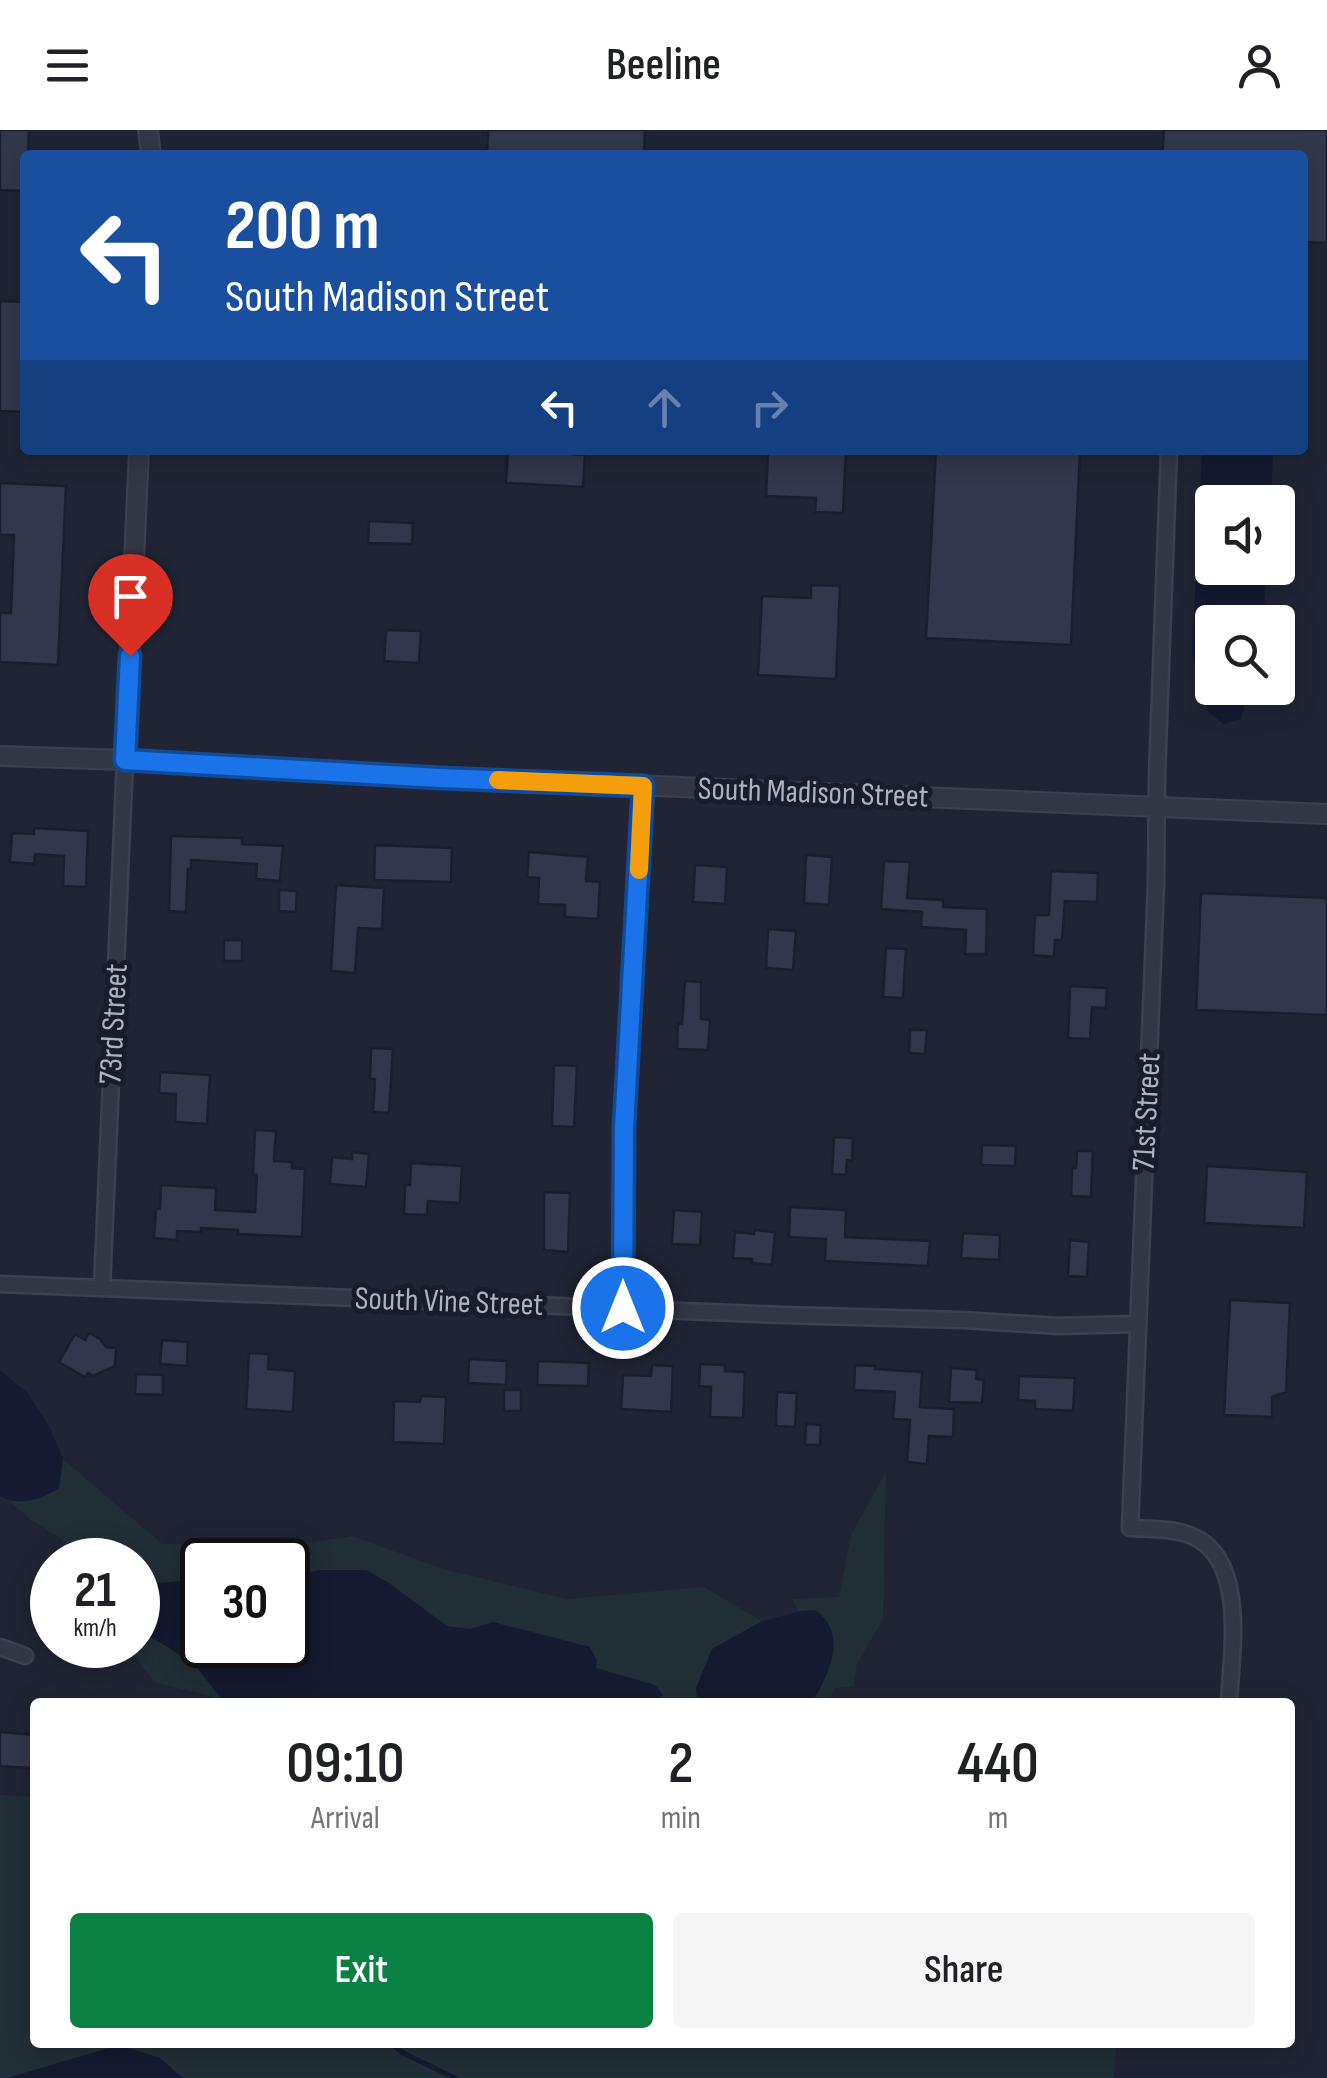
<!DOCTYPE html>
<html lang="en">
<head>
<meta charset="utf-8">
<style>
  body { margin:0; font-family:"Sofia Sans Condensed",sans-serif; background:#f6f6f6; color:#202124; height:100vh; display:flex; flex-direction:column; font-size:38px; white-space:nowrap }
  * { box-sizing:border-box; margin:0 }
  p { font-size:32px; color:#757577 }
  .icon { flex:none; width:55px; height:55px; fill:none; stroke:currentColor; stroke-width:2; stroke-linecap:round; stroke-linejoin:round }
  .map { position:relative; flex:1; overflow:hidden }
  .side { position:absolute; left:30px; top:1568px; width:1265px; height:350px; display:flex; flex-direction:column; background:#fff; border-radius:10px; box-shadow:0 5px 25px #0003 }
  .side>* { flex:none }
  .banner { position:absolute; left:20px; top:20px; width:1288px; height:305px; border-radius:10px; box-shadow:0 5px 25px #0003; background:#1a4fa0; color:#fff; overflow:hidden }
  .buttons { position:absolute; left:1195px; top:355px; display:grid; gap:20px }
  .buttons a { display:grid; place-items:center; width:100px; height:100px; border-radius:10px; background:#fff; box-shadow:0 5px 25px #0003; font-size:50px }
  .speed { position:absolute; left:30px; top:1408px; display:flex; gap:20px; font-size:50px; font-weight:700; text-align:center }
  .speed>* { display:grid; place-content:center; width:130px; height:130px; border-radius:50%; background:#fff; box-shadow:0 5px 25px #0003; line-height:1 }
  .speed small { font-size:25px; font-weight:400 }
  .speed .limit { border:5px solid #111; border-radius:15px; background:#fff; color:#111 }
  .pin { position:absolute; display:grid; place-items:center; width:85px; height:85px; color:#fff; margin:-102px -42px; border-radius:50% 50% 50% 0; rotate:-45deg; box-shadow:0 0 10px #0007 }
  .pin .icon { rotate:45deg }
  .me { position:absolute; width:110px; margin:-55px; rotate:0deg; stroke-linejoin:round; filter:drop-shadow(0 0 8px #0008) }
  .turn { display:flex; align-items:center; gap:35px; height:210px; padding:0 40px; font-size:45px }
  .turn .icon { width:130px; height:130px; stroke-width:2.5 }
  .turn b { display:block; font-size:70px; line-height:85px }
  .lanes { display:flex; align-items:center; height:95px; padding:0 40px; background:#0003; justify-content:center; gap:50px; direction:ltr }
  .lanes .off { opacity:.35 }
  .eta { display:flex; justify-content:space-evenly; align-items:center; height:170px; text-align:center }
  .eta b { font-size:60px; font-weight:600; line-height:70px }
  .action { display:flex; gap:20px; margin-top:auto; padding:20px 40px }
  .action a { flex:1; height:115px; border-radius:10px; background:#0b8043; color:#fff; font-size:40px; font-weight:600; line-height:115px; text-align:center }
  .action a+a { background:#f6f6f6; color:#202124 }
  header { display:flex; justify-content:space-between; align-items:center; height:130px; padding:0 40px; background:#fff; font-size:45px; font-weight:600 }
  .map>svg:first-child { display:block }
</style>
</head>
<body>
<header><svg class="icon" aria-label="menu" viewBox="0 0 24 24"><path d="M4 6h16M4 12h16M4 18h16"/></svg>Beeline<svg class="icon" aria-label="person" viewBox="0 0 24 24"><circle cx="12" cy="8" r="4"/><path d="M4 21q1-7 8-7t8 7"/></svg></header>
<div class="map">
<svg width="1327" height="1948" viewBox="0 0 1327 1948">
  <rect width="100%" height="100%" fill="#202434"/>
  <path fill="#222f36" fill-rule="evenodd" d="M 63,1329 L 162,1414 L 294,1415 L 352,1406 L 447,1440 L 567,1469 L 704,1457 L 762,1491 L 799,1481 L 792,1469 L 839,1467 L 851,1405 L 886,1341 L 883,1489 L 857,1534 L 854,1556 L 835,1558 L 828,1572 L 224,1572 L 221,1569 L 154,1552 L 126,1515 L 138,1515 L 138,1430 L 69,1430 L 61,1409 L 34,1392 L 10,1372 L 39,1369 L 59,1359 ZM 202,1430 L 288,1430 L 288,1515 L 202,1515 Z
    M 0,1665 L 35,1667 L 35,1912 L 1116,1913 L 1114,1948 L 0,1948 Z"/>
  <path fill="#151a31" d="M 1202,320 L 1273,320 L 1271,372 L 1212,372 L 1212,438 L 1267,438 L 1263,492 L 1212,492 L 1212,558 L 1250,558 L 1241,589 L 1224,594 L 1209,583 L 1192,522 Z
    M 0,1240 L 28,1263 L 51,1300 L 63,1329 L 59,1358 C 40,1369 20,1377 0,1366 Z
    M 319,1440 L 366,1440 L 389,1453 L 447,1496 L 470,1499 L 493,1492 L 590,1517 L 597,1531 L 596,1538 L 655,1555 L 663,1565 L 652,1572 L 224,1572 L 194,1534 L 161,1513 L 138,1501 L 138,1455 L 202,1449 L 202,1515 L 288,1515 L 288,1447 Z
    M 815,1480 C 849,1503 829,1545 812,1572 L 697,1572 L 696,1558 L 712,1519 L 762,1491 L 800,1481 Z
    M 119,1915 L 160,1928 L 183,1948 L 7,1948 Z"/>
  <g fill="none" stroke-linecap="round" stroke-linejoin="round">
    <path stroke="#151a31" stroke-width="5" d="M 388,1912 L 403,1923 L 455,1948
      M 125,1917 L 135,1912"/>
  </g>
  <path fill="#32374b" stroke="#1b1e2c" stroke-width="2.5" d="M 0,0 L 29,0 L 28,25 L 25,25 L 25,61 L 0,60 Z
    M 488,0 L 645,0 L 644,25 L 487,25 Z
    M 1164,0 L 1327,0 L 1327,113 L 1302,112 L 1302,25 L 1162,25 Z
    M 0,171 L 25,172 L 25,282 L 0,281 Z
    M 508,320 L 570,320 L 570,324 L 585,325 L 583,357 L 506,353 Z
    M 768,320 L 846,320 L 843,383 L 815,382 L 816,368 L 766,366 Z
    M 936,320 L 1080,320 L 1071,515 L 926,508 Z
    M 0,353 L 66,356 L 58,535 L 0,532 L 0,483 L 11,483 L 14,405 L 0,405 Z
    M 369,391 L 413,393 L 412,414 L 368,413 Z
    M 811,455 L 840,456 L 836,549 L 758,545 L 762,466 L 811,468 Z
    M 386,500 L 421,501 L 419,533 L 384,531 Z
    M 34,698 L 88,701 L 86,757 L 63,756 L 64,726 L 35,724 L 34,734 L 10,732 L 12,703 L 34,704 Z
    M 171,706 L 242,708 L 242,714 L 283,716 L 280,751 L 256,749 L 257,734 L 191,730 L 191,739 L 188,739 L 186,782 L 169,781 Z
    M 375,715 L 452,718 L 451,752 L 374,750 Z
    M 529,722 L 588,727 L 586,751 L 600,752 L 598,789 L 565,787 L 565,775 L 538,774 L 539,748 L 527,747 Z
    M 806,725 L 832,727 L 829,775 L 804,773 Z
    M 884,731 L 910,732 L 907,768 L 943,770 L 943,777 L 987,779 L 986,824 L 965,824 L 966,800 L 921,797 L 922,782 L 881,779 Z
    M 695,735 L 727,737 L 725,774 L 693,772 Z
    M 1051,741 L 1098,743 L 1097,772 L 1065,771 L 1062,810 L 1055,810 L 1054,827 L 1033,825 L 1035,785 L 1049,785 Z
    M 336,755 L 384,758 L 382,799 L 358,798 L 355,843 L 331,841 Z
    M 279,760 L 297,761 L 296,782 L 279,781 Z
    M 1201,763 L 1327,768 L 1327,885 L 1196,880 Z
    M 768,799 L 796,801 L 793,840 L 766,838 Z
    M 224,810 L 242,810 L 242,831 L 224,831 Z
    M 886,818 L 906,819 L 903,868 L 883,867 Z
    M 685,851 L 701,852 L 701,889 L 710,890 L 708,920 L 677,919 L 678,893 L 682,894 Z
    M 1070,856 L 1107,858 L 1106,878 L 1092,877 L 1090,909 L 1068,908 Z
    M 910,900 L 927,900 L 925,924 L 909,923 Z
    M 371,918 L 393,919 L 389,983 L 373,982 L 375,949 L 370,949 Z
    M 554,935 L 577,936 L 574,997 L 552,996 Z
    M 160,942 L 210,945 L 207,994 L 175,992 L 176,964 L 159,963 Z
    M 255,1000 L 276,1001 L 274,1031 L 292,1032 L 292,1038 L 305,1039 L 302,1107 L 238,1104 L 238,1100 L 201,1098 L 201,1102 L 177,1101 L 177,1110 L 154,1108 L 156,1079 L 160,1079 L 161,1055 L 216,1058 L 215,1080 L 255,1082 L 257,1045 L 253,1044 Z
    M 834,1007 L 853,1008 L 852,1031 L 847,1030 L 846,1045 L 832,1044 Z
    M 982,1015 L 1016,1016 L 1015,1036 L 981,1035 Z
    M 1077,1021 L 1093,1021 L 1091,1067 L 1071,1066 L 1072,1038 L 1076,1038 Z
    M 352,1022 L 369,1024 L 366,1057 L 330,1054 L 332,1027 L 352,1029 Z
    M 411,1033 L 462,1036 L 460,1073 L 428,1071 L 427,1085 L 404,1084 L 405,1055 L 410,1055 Z
    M 1207,1036 L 1307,1042 L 1304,1098 L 1204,1093 Z
    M 544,1062 L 570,1063 L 568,1122 L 544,1120 Z
    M 790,1077 L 846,1080 L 845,1107 L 930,1111 L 928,1136 L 825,1131 L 826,1109 L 789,1107 Z
    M 674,1080 L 702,1082 L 700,1115 L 672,1114 Z
    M 755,1100 L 775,1102 L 772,1135 L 752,1133 L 752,1129 L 733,1128 L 735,1102 L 754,1104 Z
    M 963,1103 L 1000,1105 L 999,1130 L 961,1128 Z
    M 1070,1110 L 1089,1112 L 1087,1147 L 1068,1146 Z
    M 1230,1170 L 1290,1173 L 1286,1262 L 1272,1267 L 1272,1287 L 1224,1285 Z
    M 89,1203 L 100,1209 L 106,1217 L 116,1218 L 115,1236 L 93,1246 L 88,1243 L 85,1247 L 59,1232 L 75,1204 L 85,1210 Z
    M 162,1210 L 188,1212 L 187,1236 L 160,1234 Z
    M 249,1223 L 269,1224 L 268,1239 L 295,1241 L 293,1282 L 246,1279 Z
    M 469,1229 L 507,1231 L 506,1255 L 468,1253 Z
    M 538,1231 L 589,1233 L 588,1256 L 537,1255 Z
    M 700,1234 L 725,1235 L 725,1241 L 745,1242 L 743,1288 L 710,1287 L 711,1257 L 699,1256 Z
    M 652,1235 L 673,1236 L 671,1282 L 621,1279 L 623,1245 L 651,1246 Z
    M 855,1235 L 875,1236 L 875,1239 L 922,1242 L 920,1277 L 954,1279 L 953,1307 L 929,1306 L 927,1334 L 907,1332 L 910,1290 L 893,1289 L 895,1262 L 854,1260 Z
    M 951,1238 L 977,1240 L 976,1249 L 984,1250 L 982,1273 L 949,1272 Z
    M 136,1244 L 163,1245 L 163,1265 L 135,1264 Z
    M 1019,1246 L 1075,1248 L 1073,1281 L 1035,1279 L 1035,1271 L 1018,1270 Z
    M 504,1260 L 521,1260 L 521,1281 L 504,1281 Z
    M 777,1262 L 797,1263 L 795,1297 L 776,1296 Z
    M 421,1266 L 446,1267 L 444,1314 L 393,1312 L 394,1271 L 420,1272 Z
    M 806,1294 L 821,1295 L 820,1315 L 805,1315 Z
    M 0,1602 L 35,1605 L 35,1625 L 32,1625 L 31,1638 L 0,1636 Z"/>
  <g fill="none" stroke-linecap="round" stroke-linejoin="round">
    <defs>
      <path id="minor" d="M 1169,320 L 1157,645 L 1156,754 L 1130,1398 C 1150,1399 1173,1398 1192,1406 C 1248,1429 1231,1525 1229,1572
        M 0,1154 L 784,1185 L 962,1190 L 1059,1196 L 1137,1194
        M 102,1158 L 125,630
        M 623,1179 L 624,998 L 643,656
        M 0,1517 L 25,1526"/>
      <path id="tertiary" d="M 148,0 L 151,25
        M 0,626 L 125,630 L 440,647 L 1327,684
        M 125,630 L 139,320"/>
    </defs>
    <use href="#minor" stroke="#3d404f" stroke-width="19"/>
    <use href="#tertiary" stroke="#3d404f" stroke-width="22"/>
    <use href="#minor" stroke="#333745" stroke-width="14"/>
    <use href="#tertiary" stroke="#333745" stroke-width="18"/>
  </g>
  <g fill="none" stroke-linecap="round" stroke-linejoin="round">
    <defs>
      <path id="route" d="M 130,526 L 125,630 L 440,648 L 643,656 L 624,998 L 623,1178"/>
    </defs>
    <use href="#route" stroke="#114b97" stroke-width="25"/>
    <use href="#route" stroke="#1a73e8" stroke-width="18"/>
    <path stroke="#f59e0b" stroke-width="18" d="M 498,650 L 643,656 L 639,740"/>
  </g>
  <g text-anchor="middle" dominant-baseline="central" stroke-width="10" stroke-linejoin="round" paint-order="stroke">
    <g font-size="32" fill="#adb1c2" stroke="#191c2a">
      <text transform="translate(813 663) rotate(2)">South Madison Street</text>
      <text transform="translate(114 894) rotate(-87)">73rd Street</text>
      <text transform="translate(1147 982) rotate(-87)">71st Street</text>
      <text transform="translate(449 1172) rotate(2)">South Vine Street</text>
    </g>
  </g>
</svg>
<div class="buttons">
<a><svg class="icon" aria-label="sound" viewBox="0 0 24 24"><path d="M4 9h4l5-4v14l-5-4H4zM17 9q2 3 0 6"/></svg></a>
<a><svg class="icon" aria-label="search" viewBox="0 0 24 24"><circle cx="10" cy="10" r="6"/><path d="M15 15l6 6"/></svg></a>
</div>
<div class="speed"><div>21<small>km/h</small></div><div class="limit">30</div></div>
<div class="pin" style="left:130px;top:526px;background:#d93025"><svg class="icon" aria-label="arrive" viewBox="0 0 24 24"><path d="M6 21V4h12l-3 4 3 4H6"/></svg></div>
<svg class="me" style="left:623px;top:1178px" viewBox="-20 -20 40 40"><circle r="17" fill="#1a73e8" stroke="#fff" stroke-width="3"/><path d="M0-11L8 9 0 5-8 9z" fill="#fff"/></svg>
<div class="banner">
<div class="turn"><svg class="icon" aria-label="left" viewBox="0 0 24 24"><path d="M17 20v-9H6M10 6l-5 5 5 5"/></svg><div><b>200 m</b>South Madison Street</div></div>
<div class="lanes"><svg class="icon" aria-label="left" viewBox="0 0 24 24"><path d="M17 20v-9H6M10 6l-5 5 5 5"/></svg><svg class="icon off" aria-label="ahead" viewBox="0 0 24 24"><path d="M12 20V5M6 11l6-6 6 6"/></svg><svg class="icon off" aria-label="right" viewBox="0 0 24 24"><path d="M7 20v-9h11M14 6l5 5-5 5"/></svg></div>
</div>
<section class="side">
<div class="eta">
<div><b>09:10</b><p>Arrival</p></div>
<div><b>2</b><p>min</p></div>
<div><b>440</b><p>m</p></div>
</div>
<div class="action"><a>Exit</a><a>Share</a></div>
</section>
</div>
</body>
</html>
